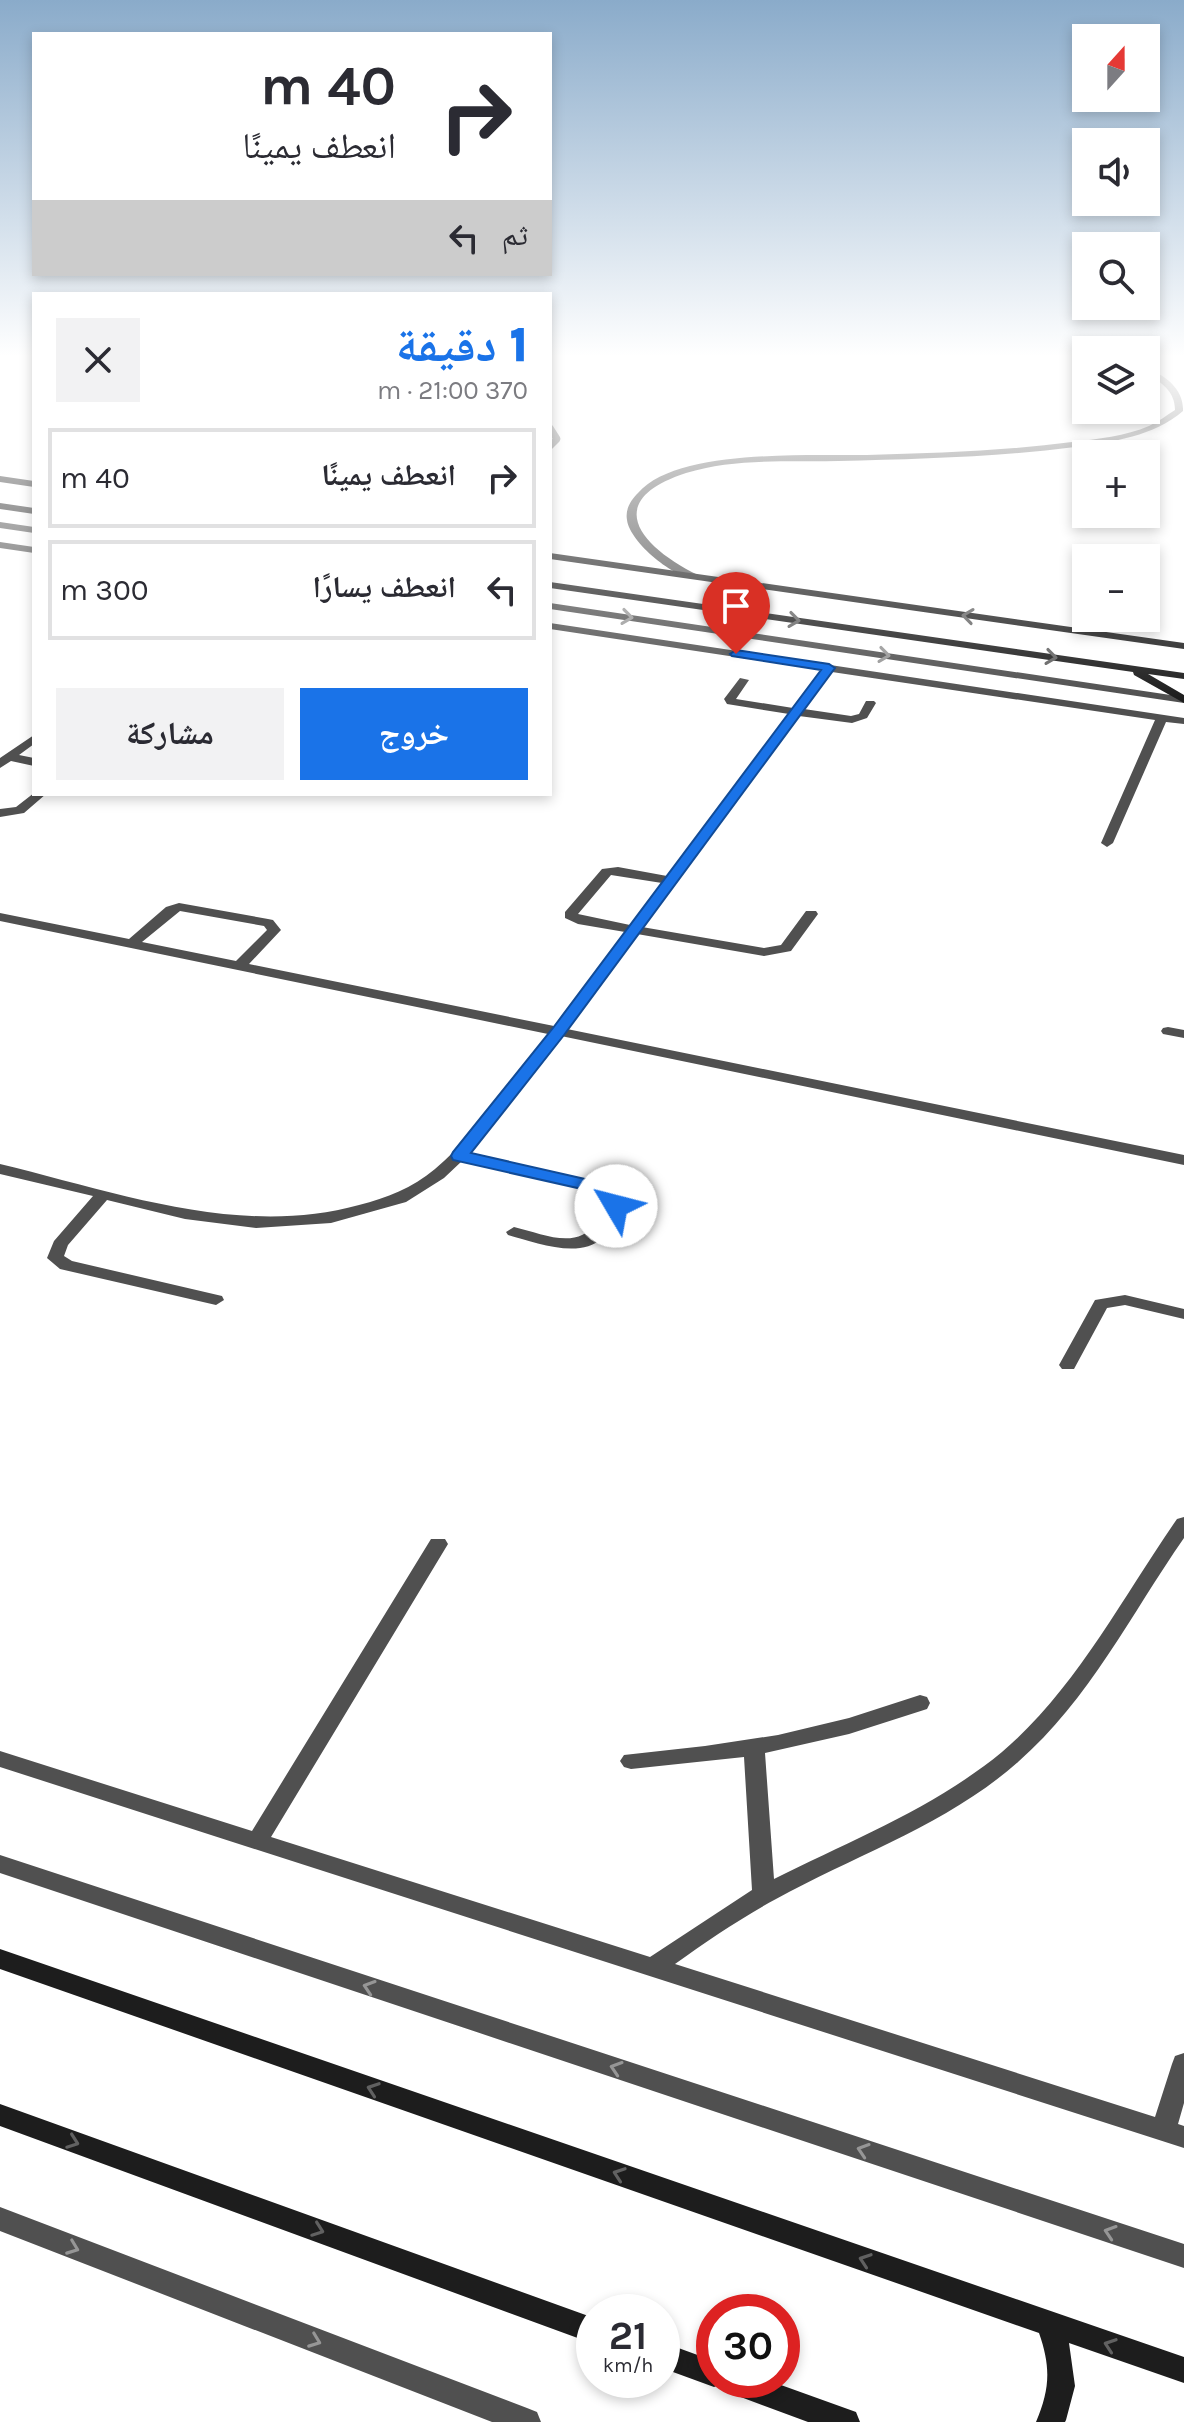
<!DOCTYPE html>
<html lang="ar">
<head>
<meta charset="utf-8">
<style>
  body { margin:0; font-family:Karla,"Noto Naskh Arabic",sans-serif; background:#f2f2f3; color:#2b2b33; direction:rtl; height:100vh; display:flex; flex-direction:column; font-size:30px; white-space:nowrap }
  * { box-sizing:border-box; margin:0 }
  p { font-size:26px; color:#7c7c81 }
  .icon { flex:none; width:44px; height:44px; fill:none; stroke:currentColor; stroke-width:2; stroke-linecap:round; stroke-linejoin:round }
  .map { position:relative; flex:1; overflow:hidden; direction:ltr }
  .panel { position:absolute; left:32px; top:292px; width:520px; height:504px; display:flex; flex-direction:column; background:#fff; border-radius:0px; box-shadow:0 4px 12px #0003; direction:rtl }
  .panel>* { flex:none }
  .hud { position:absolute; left:32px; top:32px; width:520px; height:244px; border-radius:0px; box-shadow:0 4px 12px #0003; direction:rtl; background:#fff; color:#2b2b33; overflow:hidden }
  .needle { width:52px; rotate:21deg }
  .controls { position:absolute; left:1072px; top:24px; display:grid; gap:16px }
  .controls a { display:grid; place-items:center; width:88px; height:88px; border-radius:0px; background:#fff; box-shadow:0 4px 12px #0003; font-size:40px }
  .speed { position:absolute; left:576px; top:2294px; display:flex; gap:16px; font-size:40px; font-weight:700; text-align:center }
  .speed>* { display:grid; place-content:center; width:104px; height:104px; border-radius:50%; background:#fff; box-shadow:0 4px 12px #0003; line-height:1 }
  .speed small { font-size:20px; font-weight:400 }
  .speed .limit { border:12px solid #d22; background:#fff; color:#111 }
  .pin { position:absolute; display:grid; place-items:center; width:68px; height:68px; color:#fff; margin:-82px -34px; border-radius:50% 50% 50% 0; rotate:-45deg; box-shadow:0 0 8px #0007 }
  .pin .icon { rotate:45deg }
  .me { position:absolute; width:88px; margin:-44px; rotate:307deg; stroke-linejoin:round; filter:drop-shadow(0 0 6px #0008) }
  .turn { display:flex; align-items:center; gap:28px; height:168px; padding:0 24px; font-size:36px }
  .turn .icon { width:104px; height:104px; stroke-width:2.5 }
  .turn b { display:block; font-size:56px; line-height:68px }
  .then { display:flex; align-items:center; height:76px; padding:0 24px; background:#0003; gap:16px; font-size:30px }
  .round { display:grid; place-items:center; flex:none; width:84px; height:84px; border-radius:0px; background:#f2f2f3 }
  .headline { display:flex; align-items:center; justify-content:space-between; height:136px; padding:0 24px }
  h1 { font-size:48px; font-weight:800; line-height:60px; color:#1a73e8 }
  .button { display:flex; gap:16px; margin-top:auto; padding:16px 24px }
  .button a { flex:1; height:92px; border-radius:0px; background:#1a73e8; color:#fff; font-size:32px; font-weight:800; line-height:92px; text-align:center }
  .button a+a { background:#f2f2f3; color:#2b2b33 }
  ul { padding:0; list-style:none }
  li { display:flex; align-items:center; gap:24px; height:100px; margin:0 16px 12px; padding:0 8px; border:4px solid #e1e1e2; border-radius:0px }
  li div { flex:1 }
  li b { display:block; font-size:30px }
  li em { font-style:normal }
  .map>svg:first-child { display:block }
</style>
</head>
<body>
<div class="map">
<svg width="1184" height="2422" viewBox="0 0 1184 2422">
  <rect width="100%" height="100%" fill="#fff"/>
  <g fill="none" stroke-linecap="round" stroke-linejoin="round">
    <path stroke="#505050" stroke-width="7" d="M 550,428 L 557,439 L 550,446"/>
    <path fill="#505050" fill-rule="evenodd" d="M 1146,368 C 1165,375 1184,389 1183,411 C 1154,436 1113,442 1075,447 C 997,457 917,459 838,461 C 788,462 734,458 686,473 C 600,501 641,547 698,575 L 698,579 C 676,580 630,543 627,520 C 625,509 631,500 638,493 C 677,448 810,456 867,455 C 935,453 1004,451 1072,442 C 1097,439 1126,436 1149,426 C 1158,422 1167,415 1175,410 C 1175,391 1161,382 1146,373 Z
      M 0,522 L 34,527 L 34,533 L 0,528 Z
      M 0,542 L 34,547 L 34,553 L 0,548 Z
      M 550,603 L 1184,697 L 1184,703 L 550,609 Z
      M 550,623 L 1184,718 L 1184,724 L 1166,722 L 1113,843 L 1107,847 L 1101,843 L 1155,720 L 832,672 L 804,709 L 851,716 L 859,714 L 866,701 L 874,701 L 876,703 L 867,718 L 852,723 L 799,716 L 642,927 L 764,948 L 781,945 L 806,911 L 816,911 L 818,914 L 791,951 L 764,956 L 637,934 L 567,1029 L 1184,1155 L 1184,1165 L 561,1036 L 469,1154 L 607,1185 L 622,1194 L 624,1206 C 617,1216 610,1229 602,1238 C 580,1260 534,1242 508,1235 L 506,1232 L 514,1227 C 544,1234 577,1251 597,1222 C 602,1214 608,1209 608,1199 L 596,1192 L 462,1161 L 444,1178 L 406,1202 L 331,1223 L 256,1228 L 185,1219 L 107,1200 L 68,1245 L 64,1256 L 72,1261 L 222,1296 L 224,1300 L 216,1305 L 60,1269 L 47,1258 L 54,1241 L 93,1196 L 0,1174 L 0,1164 C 116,1192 240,1238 359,1205 C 387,1198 412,1188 435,1169 C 475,1136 515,1076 548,1034 L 0,921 L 0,913 L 129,939 L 166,907 L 179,903 L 268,919 L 273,920 L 281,930 L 249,964 L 554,1026 L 625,932 L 578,924 L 565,918 L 565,912 L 602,869 L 618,867 L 667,876 L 789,714 L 727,704 L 724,699 L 740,678 L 749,680 L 736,699 L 793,708 L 822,670 L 550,629 ZM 611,875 L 662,883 L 630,925 L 578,914 ZM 180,911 L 264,926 L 267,930 L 236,961 L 142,942 Z
      M 34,735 L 34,744 L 19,755 L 34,758 L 34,766 L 11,761 L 0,768 L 0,758 Z
      M 34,793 L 46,794 L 24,813 L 0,817 L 0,809 L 16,807 Z
      M 1168,1027 L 1184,1030 L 1184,1038 L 1163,1034 L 1161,1031 L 1163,1028 Z
      M 1125,1295 L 1184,1309 L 1184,1319 L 1125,1305 L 1107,1308 L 1074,1369 L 1062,1369 L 1059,1365 L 1095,1300 Z
      M 1184,1517 L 1184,1538 C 1131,1614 1089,1700 1018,1762 C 948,1824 858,1854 776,1899 C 741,1918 707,1941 675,1964 L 1155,2117 L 1172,2064 L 1175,2056 L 1184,2053 L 1184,2103 L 1178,2124 L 1184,2126 L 1184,2148 L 0,1767 L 0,1751 L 252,1831 L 431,1539 L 445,1539 L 448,1544 L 271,1837 L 650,1957 L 752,1890 L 744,1757 L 631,1769 L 624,1767 L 620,1761 L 624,1755 L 705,1746 L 778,1735 L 849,1718 L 920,1695 L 927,1697 L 930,1703 L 927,1709 L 849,1734 L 765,1753 L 774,1879 C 852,1840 934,1808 1002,1752 C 1076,1689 1122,1598 1177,1519 Z
      M 0,1855 L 1184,2244 L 1184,2268 L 0,1873 Z
      M 0,2207 L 527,2408 L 537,2412 L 541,2422 L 492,2422 L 0,2231 Z"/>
    <path fill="#1d1d1d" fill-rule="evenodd" d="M 0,476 L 34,481 L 34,487 L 0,482 Z
      M 0,503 L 34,508 L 34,514 L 0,509 Z
      M 550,553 L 1184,643 L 1184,649 L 550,559 Z
      M 550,582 L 1184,673 L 1184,679 L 1148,674 L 1184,695 L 1184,703 L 1134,675 L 1133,672 L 550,588 Z
      M 0,1949 L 1184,2357 L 1184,2383 L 1069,2343 L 1075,2386 L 1066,2420 L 1065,2422 L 1036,2422 C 1050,2389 1051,2367 1039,2333 L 0,1969 Z
      M 0,2104 L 594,2318 L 594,2344 L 0,2126 Z
      M 662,2342 L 714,2361 L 714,2380 L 767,2380 L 856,2412 L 860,2422 L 808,2422 L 730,2393 L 720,2389 L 719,2385 L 714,2387 L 662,2368 Z"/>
  </g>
  <defs><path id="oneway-chevron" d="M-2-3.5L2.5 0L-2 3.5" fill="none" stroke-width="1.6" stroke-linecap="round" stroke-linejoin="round" transform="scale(2)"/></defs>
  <g stroke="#616161">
    <use href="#oneway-chevron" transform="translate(968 616) rotate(-172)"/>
    <use href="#oneway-chevron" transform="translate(794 620) rotate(8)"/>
    <use href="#oneway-chevron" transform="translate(1051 657) rotate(8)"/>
    <use href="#oneway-chevron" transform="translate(373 2089) rotate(-161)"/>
    <use href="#oneway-chevron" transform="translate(73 2142) rotate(20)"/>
    <use href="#oneway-chevron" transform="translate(619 2174) rotate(-161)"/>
    <use href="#oneway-chevron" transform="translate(318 2230) rotate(20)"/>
    <use href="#oneway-chevron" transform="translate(865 2260) rotate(-161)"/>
    <use href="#oneway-chevron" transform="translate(1110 2345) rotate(-161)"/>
  </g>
  <g stroke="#969696">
    <use href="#oneway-chevron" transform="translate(627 617) rotate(8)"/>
    <use href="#oneway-chevron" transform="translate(884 655) rotate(8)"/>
    <use href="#oneway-chevron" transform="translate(369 1987) rotate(-162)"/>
    <use href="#oneway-chevron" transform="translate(616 2068) rotate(-162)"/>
    <use href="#oneway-chevron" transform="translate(863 2150) rotate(-162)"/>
    <use href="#oneway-chevron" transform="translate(1110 2232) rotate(-162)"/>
    <use href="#oneway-chevron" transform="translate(73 2248) rotate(21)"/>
    <use href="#oneway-chevron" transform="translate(315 2341) rotate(21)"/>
  </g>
  <linearGradient id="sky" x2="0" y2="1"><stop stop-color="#8aabca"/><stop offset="0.51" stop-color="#fff"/><stop offset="1" stop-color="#fff" stop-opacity="0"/></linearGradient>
  <rect width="1184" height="698" fill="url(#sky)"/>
  <path fill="#1a73e8" stroke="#114b97" stroke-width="2" d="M 736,650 L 829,664 L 835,668 L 564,1035 L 471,1153 L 607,1184 L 622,1193 L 625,1206 L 622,1210 L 609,1210 L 607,1199 L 595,1192 L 453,1160 L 451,1156 L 453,1152 L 553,1028 L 821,670 L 732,656 L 730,654 Z"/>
</svg>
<div class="controls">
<a><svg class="needle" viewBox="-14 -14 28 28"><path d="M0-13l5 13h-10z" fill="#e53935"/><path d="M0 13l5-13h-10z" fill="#7c7c81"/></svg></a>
<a><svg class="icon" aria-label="sound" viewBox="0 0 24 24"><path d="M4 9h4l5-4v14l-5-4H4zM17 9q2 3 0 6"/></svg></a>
<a><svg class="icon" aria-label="search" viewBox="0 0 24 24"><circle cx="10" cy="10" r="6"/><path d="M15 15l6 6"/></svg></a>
<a><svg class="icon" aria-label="layers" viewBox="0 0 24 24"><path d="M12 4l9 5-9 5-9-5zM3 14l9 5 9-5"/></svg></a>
<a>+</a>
<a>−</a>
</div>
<div class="speed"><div>21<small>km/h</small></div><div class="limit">30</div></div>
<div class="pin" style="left:736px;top:654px;background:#d93025"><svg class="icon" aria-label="arrive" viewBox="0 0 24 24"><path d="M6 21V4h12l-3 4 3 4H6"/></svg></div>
<svg class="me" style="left:616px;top:1206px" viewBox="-20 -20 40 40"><circle r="19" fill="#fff"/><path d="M0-13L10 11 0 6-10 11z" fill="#1a73e8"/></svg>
<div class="hud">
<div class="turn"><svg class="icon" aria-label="right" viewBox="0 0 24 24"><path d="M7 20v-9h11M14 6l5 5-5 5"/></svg><div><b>40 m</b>انعطف يمينًا</div></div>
<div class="then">ثم<svg class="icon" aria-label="left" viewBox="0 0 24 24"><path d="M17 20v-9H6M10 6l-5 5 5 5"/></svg></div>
</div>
<section class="panel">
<div class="headline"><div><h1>1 دقيقة</h1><p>370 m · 21:00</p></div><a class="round"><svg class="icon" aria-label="close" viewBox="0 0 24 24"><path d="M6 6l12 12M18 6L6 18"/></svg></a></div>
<ul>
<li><svg class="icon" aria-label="right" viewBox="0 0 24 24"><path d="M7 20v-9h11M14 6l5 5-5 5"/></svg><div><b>انعطف يمينًا</b></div><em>40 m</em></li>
<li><svg class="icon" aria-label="left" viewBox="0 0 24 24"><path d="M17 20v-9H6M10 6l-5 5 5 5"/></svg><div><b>انعطف يسارًا</b></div><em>300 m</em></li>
</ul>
<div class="button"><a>خروج</a><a>مشاركة</a></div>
</section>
</div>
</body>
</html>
